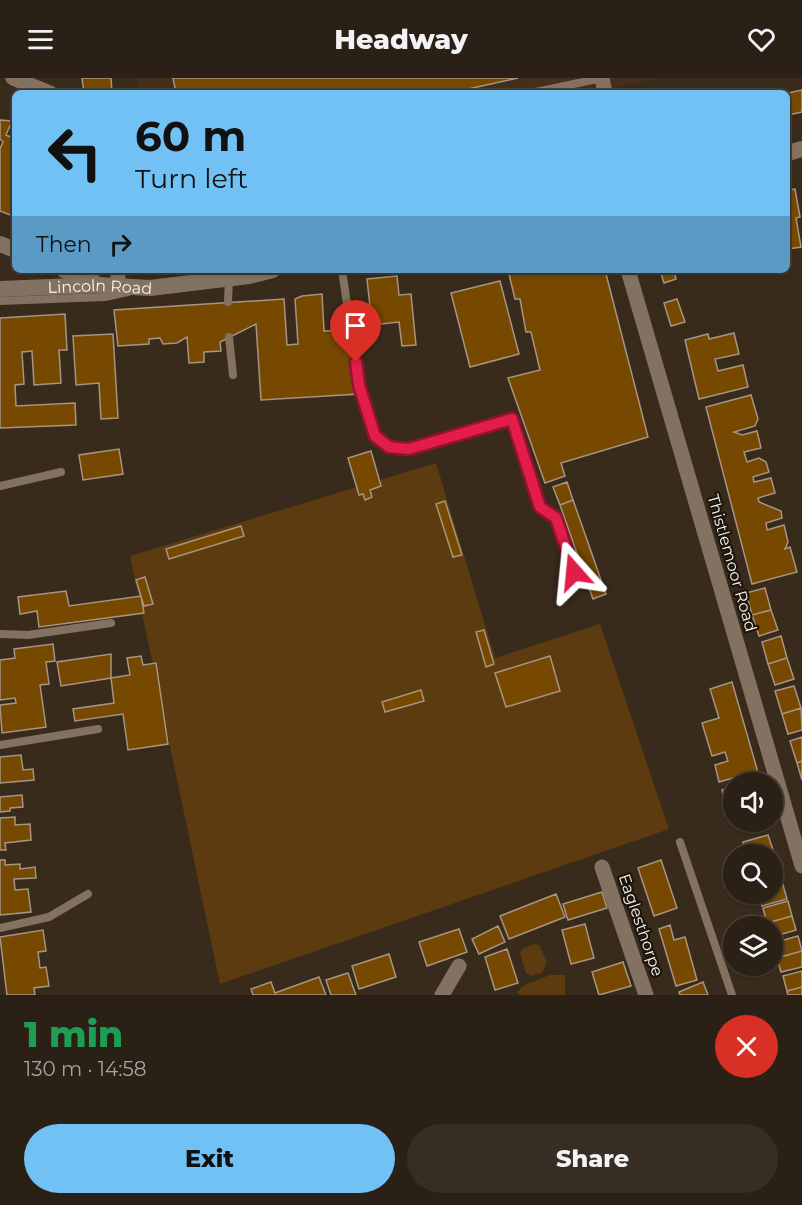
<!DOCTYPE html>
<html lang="en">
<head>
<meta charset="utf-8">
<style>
  body { margin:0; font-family:Montserrat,sans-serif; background:#372d22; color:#f1f3f6; height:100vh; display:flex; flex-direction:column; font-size:22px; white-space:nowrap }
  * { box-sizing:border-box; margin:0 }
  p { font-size:20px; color:#a6a3a0 }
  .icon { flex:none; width:33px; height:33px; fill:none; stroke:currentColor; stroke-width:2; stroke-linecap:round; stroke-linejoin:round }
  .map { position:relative; height:917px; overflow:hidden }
  .panel { display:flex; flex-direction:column; background:#2b2015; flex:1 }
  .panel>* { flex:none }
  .hud { position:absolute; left:12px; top:12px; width:778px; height:183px; border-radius:9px; box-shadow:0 2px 4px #0004,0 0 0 2px #473e34; background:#72c1f5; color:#111; overflow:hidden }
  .controls { position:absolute; left:723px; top:694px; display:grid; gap:12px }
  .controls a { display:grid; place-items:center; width:60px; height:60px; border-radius:50%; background:#2b2015; box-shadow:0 2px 4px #0004,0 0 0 2px #473e34; font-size:30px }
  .pin { position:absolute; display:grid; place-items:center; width:51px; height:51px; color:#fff; margin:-62px -26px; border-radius:50% 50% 50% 0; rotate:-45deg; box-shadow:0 0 6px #0007 }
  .pin .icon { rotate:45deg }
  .me { position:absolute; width:66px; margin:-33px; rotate:342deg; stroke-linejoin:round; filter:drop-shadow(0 0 4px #0008) }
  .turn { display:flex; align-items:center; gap:21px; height:126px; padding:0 24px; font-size:27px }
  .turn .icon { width:78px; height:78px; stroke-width:2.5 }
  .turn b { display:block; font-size:42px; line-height:51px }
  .then { display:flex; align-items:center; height:57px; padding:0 24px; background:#0003; gap:12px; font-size:22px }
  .round { display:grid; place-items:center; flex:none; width:63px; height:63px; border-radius:32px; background:#372d22 }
  .overview { display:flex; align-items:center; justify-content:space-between; height:102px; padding:0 24px }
  h1 { font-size:36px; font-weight:800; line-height:45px; color:#1e9e55 }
  .action { display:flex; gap:12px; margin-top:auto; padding:12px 24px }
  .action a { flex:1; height:69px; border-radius:36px; background:#72c1f5; color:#111; font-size:24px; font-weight:800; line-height:69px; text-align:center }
  .action a+a { background:#372d22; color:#f1f3f6 }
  header { display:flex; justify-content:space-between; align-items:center; height:78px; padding:0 24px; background:#2b2015; font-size:27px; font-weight:800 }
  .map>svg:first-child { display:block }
</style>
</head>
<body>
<header><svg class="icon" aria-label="menu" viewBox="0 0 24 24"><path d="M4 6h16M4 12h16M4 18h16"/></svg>Headway<svg class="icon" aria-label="heart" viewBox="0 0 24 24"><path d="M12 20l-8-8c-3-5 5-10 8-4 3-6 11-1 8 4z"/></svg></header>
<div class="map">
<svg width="802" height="917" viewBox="0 0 802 917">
  <rect width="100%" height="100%" fill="#392b1c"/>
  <path fill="#43301b" d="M 138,0 L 661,0 L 588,15 L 136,15 Z"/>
  <path fill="#5c3b11" d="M 436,385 L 495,580 L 600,546 L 669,751 L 220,906 L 130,478 Z
    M 533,866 L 539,867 L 547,884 L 542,895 L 532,898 L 526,895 L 520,876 L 522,871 Z
    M 550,897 L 565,897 L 565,917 L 520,917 L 517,914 L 525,907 Z"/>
  <path fill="#764800" stroke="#a69583" stroke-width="1.5" d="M 82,0 L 111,0 L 112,15 L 84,15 Z
    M 173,0 L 518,0 L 450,15 L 176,15 Z
    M 802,12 L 802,34 L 788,37 L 788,15 Z
    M 0,42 L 12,43 L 6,57 L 15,61 L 15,96 L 11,105 L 15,104 L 15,139 L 0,133 L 0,71 L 3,64 L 0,61 Z
    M 795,111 L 800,139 L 796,140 L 801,169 L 788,171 L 788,112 Z
    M 508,192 L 605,192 L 648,359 L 561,385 L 565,398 L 545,405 L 508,300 L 540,292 L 531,254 L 526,254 L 520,221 L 515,221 Z
    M 660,192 L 674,192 L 676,201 L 664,205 Z
    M 397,198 L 399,217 L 411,216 L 416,267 L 402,268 L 399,244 L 372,247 L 367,201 Z
    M 500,203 L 519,276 L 470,289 L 451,215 Z
    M 322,216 L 324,253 L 347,252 L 348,265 L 352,265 L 359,316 L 261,322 L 256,246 L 220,264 L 221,273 L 204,274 L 204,284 L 189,285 L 187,259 L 177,265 L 163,266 L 160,260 L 149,261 L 149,266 L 118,268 L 114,232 L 284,221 L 287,267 L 298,266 L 295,221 L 302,218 Z
    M 677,221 L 685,244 L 671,248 L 664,225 Z
    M 65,236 L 67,272 L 59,272 L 61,305 L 34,307 L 32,273 L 22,274 L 24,306 L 15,307 L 16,328 L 75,325 L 76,347 L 0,350 L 0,240 Z
    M 734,255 L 739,276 L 715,281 L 718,293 L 743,287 L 748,309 L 699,321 L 685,262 L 708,256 L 709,261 Z
    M 113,256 L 118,340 L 101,341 L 99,305 L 76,307 L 73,258 Z
    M 751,317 L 758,341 L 755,348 L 734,354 L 742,357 L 757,353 L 761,370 L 744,374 L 747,384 L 759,380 L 766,384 L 769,394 L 753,399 L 754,404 L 771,400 L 775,415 L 758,420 L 759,424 L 781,433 L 782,440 L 766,445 L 767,452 L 784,447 L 788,464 L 785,471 L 790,469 L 797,494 L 752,506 L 706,329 Z
    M 119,371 L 123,396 L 83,402 L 79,377 Z
    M 371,373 L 381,408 L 370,412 L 372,419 L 365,422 L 363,416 L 359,417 L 348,380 Z
    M 567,404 L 573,422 L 560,427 L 553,409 Z
    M 573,422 L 606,516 L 593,521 L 560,427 Z
    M 445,423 L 462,477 L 453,479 L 436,426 Z
    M 241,448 L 244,458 L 169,481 L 166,471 Z
    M 145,499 L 153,526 L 144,528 L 136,502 Z
    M 765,510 L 771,532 L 752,537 L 746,515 Z
    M 66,513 L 69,528 L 141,518 L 144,535 L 39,549 L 37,533 L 20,536 L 18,519 Z
    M 771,532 L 778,552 L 759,558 L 752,537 Z
    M 484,552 L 494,586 L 486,589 L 476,554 Z
    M 781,558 L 787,580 L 768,586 L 762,564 Z
    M 53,566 L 55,583 L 46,584 L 49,606 L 40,607 L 46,649 L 2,655 L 0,627 L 16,625 L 15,620 L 0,622 L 0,582 L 15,580 L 14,571 Z
    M 111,576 L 111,600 L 61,608 L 57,584 Z
    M 141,578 L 143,587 L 156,585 L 168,666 L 128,672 L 123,636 L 75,643 L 73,631 L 114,625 L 111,600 L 130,597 L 127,580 Z
    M 550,578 L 560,613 L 506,629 L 495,595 Z
    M 787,580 L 794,601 L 775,607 L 768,586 Z
    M 732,604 L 761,705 L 734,705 L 733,700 L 719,704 L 715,687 L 728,683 L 725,674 L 712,678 L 702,645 L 719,640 L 710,611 Z
    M 794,608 L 801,630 L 782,636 L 775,613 Z
    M 421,612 L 424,623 L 385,634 L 382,624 Z
    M 801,630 L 802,652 L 788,656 L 782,636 Z
    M 802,659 L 802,683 L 797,685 L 790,663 Z
    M 21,677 L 23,692 L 33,691 L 34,702 L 0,705 L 0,679 Z
    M 802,683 L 802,702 L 797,685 Z
    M 734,709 L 734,728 L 727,730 L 722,712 Z
    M 22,717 L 23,729 L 10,730 L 10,733 L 0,734 L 0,719 Z
    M 15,739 L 15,747 L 30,746 L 31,762 L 5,765 L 6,772 L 0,772 L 0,740 Z
    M 768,757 L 773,772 L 747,777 L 743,764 Z
    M 773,772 L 776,786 L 772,787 L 772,777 L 754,777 Z
    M 0,782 L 5,782 L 5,787 L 20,786 L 20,791 L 35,789 L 36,800 L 14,801 L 15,812 L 28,811 L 31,834 L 0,837 Z
    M 661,782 L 677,830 L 654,838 L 638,790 Z
    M 779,792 L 783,807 L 772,810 L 772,794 Z
    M 783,807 L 787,821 L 762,828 L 758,816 L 772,816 L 772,810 Z
    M 602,814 L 607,830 L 568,842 L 563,826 Z
    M 556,816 L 565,839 L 509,861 L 500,838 Z
    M 788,823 L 792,838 L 767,845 L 763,830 Z
    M 792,838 L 796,852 L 772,859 L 772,849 L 768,849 L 767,845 Z
    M 585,846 L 594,880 L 571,886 L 562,852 Z
    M 670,847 L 674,862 L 685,859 L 697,902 L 676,908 L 659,851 Z
    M 498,848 L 505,864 L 479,876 L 472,861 Z
    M 459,851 L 467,874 L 427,888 L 419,864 Z
    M 43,852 L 46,873 L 38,874 L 40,890 L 46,889 L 49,908 L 34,910 L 35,917 L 7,917 L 0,859 Z
    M 798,858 L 802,873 L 777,880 L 773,865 Z
    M 507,871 L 518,905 L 495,912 L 485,879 Z
    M 802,873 L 802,889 L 781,894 L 777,880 Z
    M 389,876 L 396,899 L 359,911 L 352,888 Z
    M 623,884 L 631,908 L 599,917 L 592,894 Z
    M 802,893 L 802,909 L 787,913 L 783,898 Z
    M 348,895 L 356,917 L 331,917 L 326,902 Z
    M 319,899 L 326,917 L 253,917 L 251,911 L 271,904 L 275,915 Z
    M 703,904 L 708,917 L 680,917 L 679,914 Z
    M 802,909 L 802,917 L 788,917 L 787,913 Z"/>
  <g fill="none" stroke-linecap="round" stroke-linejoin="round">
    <path stroke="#837261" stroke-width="8" d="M 531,15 L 602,0
      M 342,192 L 359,307 L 375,358 L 389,369 L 409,371 L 512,341 L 540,429 L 556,440 L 574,494
      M 0,223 L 105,219 L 128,214
      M 228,224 L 229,200
      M 229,259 L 233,297
      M 0,408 L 61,394
      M 0,556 L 28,557 L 111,545
      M 0,667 L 98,651
      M 680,764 L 732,917
      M 0,850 L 49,839 L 88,816"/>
    <path stroke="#837261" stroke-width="15" d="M 13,0 L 50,15
      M 602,0 L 605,15
      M 118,192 L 118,208
      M 628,192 L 802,788
      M 602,789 L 646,917
      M 442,917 L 459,888"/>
    <g stroke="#837261" stroke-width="16">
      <path d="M 788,75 L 802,71"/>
      <path d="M 0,166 L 15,172"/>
      <path d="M 64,192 L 94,204"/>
      <path id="s1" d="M 0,211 L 100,207 L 150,210 L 249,198 L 273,192"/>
    </g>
  </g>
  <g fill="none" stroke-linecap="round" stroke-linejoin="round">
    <defs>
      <path id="route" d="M 356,284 L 359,307 L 375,358 L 389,369 L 409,371 L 512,341 L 540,429 L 556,440 L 574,494"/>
    </defs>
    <use href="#route" stroke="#92132f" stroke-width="15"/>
    <use href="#route" stroke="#e11d48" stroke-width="10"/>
  </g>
  <g text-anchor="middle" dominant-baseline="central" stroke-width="4.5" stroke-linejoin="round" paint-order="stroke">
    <g font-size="16" fill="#fbf2e8" stroke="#1b150e">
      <text stroke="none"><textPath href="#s1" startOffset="100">Lincoln Road</textPath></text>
      <text transform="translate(732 485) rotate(74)">Thistlemoor Road</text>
      <text transform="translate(641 847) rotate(71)">Eaglesthorpe</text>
    </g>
  </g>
</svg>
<div class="controls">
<a><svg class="icon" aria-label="sound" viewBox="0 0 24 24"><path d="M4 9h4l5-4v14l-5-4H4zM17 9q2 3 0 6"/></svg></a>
<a><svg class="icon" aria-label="search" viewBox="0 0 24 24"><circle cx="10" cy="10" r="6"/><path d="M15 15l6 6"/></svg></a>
<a><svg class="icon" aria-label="layers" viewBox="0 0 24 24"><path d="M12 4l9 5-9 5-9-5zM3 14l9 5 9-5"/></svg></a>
</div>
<div class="pin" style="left:356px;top:284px;background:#d93025"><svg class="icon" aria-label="arrive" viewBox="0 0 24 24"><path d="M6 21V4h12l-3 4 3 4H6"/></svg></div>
<svg class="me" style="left:574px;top:494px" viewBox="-20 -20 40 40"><path d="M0-17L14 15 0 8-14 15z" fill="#e11d48" stroke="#fff" stroke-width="4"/></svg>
<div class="hud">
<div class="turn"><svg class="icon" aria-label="left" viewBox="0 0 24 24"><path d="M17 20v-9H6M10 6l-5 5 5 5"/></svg><div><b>60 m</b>Turn left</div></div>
<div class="then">Then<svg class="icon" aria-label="right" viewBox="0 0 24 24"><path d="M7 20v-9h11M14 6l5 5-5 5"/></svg></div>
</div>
</div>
<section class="panel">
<div class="overview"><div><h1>1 min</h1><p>130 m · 14:58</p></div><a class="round" style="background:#d93025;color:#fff"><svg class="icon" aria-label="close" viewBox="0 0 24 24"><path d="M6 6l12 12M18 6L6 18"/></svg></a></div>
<div class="action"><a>Exit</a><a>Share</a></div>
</section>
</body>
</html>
